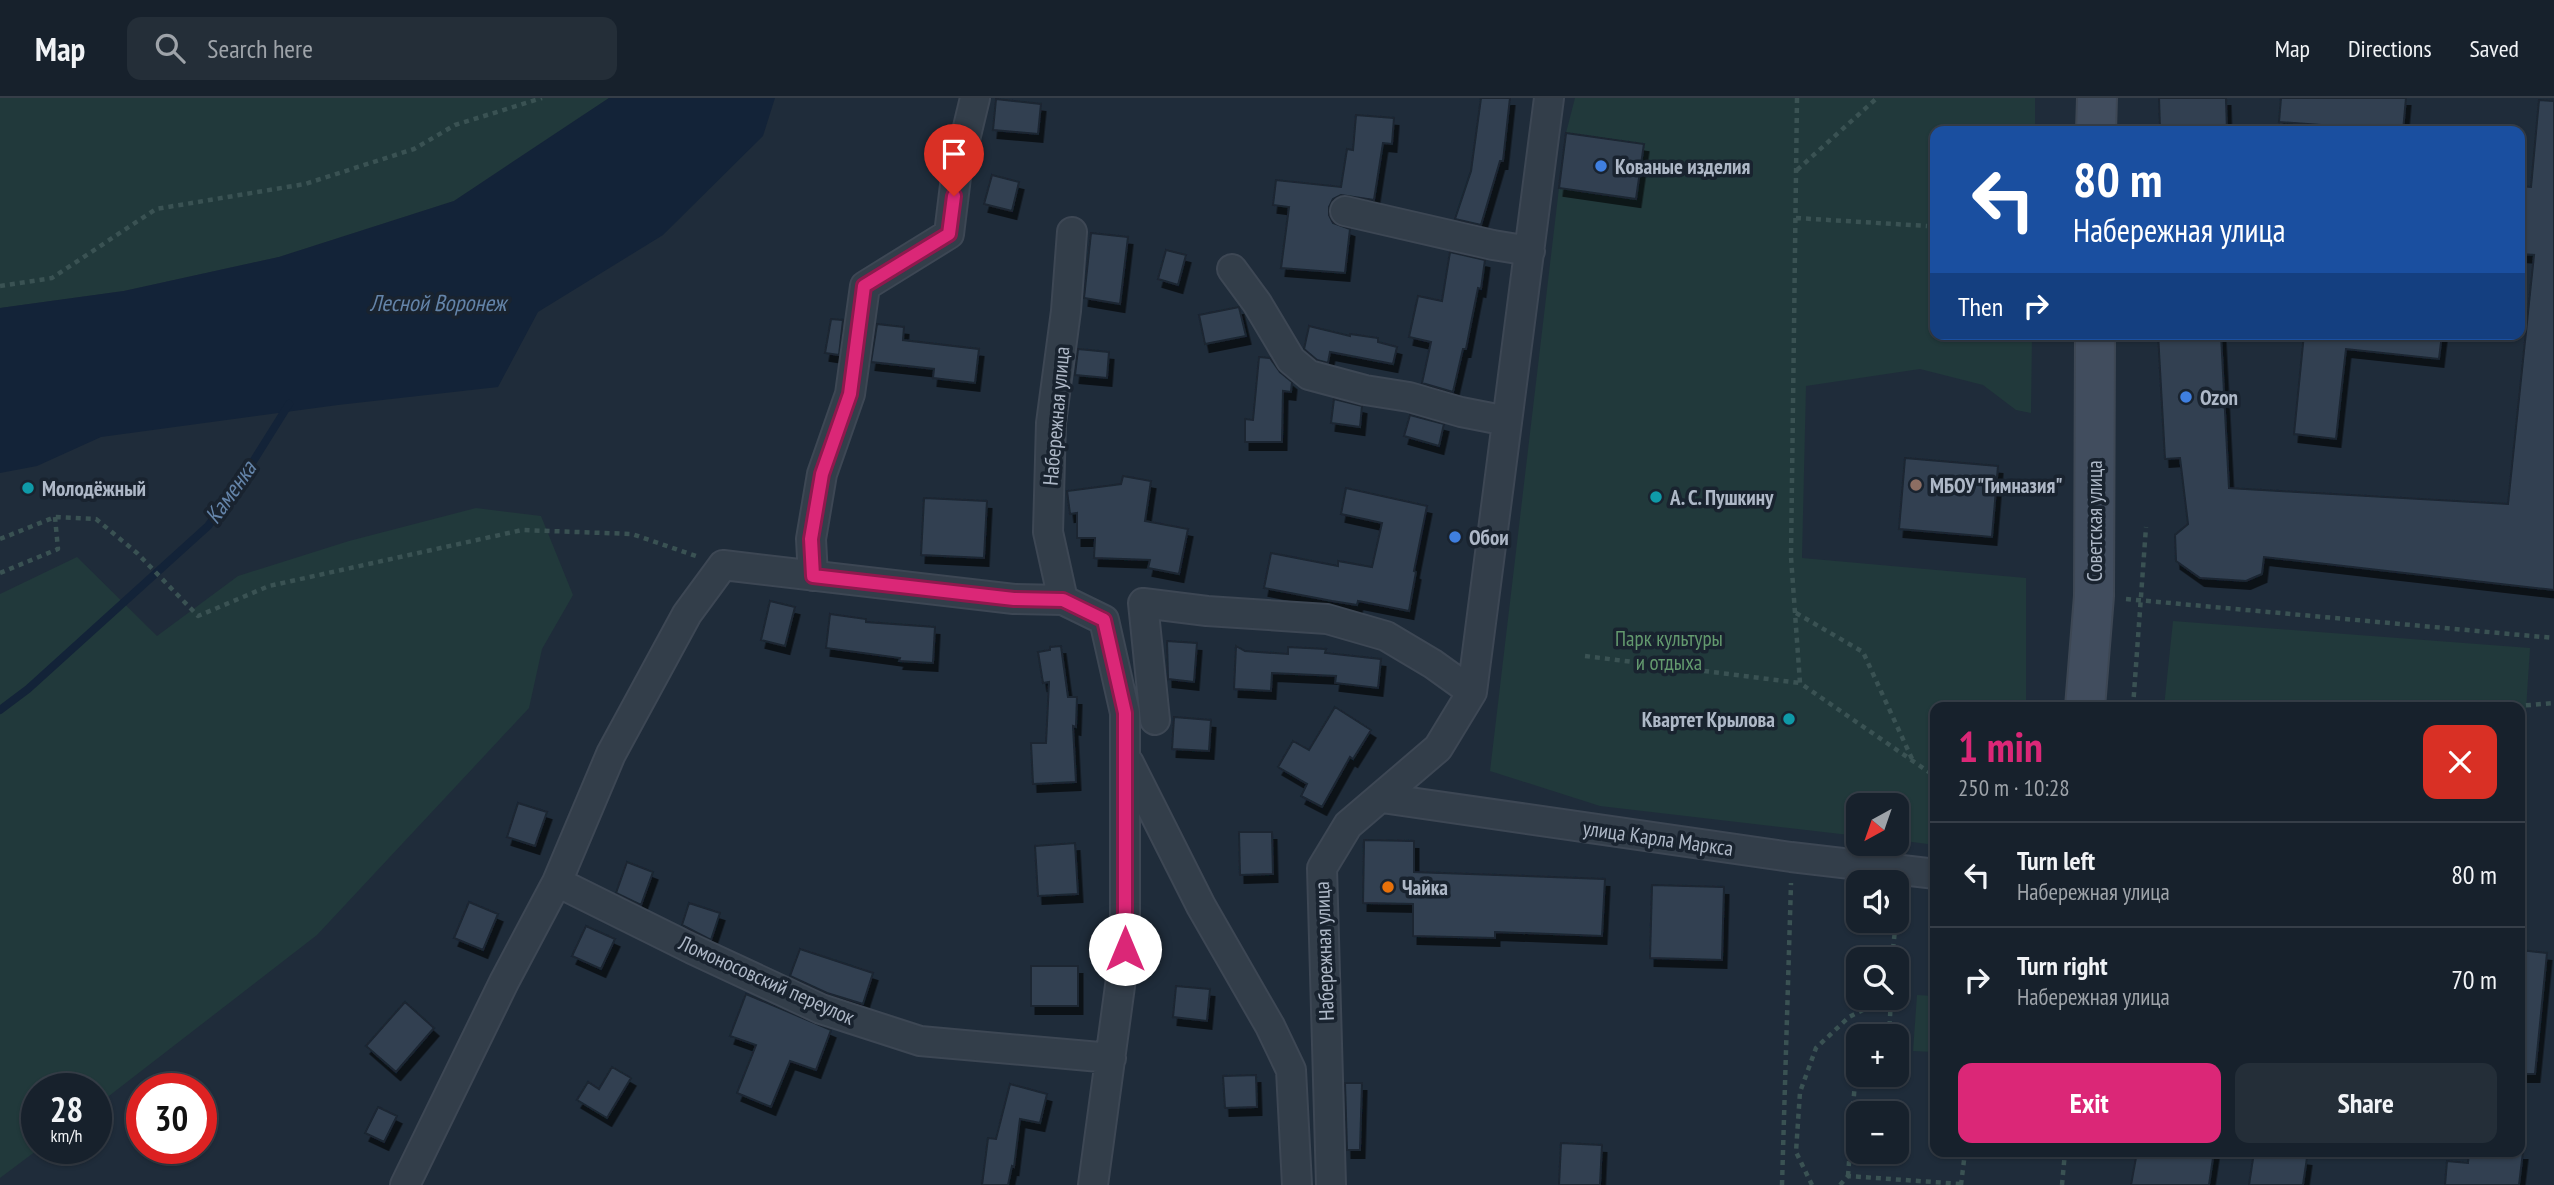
<!DOCTYPE html>
<html lang="en">
<head>
<meta charset="utf-8">
<style>
  body { margin:0; font-family:"PT Sans Narrow",sans-serif; background:#242e38; color:#f1f3f6; height:100vh; display:flex; flex-direction:column; font-size:26px; white-space:nowrap }
  * { box-sizing:border-box; margin:0 }
  p { font-size:23px; color:#9ea3a9 }
  .icon { flex:none; width:38px; height:38px; fill:none; stroke:currentColor; stroke-width:2; stroke-linecap:round; stroke-linejoin:round }
  .map { position:relative; flex:1; overflow:hidden }
  .drawer { position:absolute; left:1930px; top:604px; width:595px; height:455px; display:flex; flex-direction:column; background:#17212c; border-radius:14px; box-shadow:0 2px 5px #0004,0 0 0 2px #363e48 }
  .drawer>* { flex:none }
  .hud { position:absolute; left:1930px; top:28px; width:595px; height:214px; border-radius:14px; box-shadow:0 2px 5px #0004,0 0 0 2px #363e48; background:#1a4fa0; color:#fff; overflow:hidden }
  .needle { width:46px; rotate:220deg }
  .fabs { position:absolute; left:1846px; top:695px; display:grid; gap:14px }
  .fabs a { display:grid; place-items:center; width:63px; height:63px; border-radius:14px; background:#17212c; box-shadow:0 2px 5px #0004,0 0 0 2px #363e48; font-size:35px }
  .speed { position:absolute; left:21px; top:975px; display:flex; gap:14px; font-size:35px; font-weight:700; text-align:center }
  .speed>* { display:grid; place-content:center; width:91px; height:91px; border-radius:50%; background:#17212c; box-shadow:0 2px 5px #0004,0 0 0 2px #363e48; line-height:1 }
  .speed small { font-size:18px; font-weight:400 }
  .speed .limit { border:10px solid #d22; background:#fff; color:#111 }
  .pin { position:absolute; display:grid; place-items:center; width:60px; height:60px; color:#fff; margin:-72px -30px; border-radius:50% 50% 50% 0; rotate:-45deg; box-shadow:0 0 7px #0007 }
  .pin .icon { rotate:45deg }
  .me { position:absolute; width:77px; margin:-38px; rotate:0deg; stroke-linejoin:round; filter:drop-shadow(0 0 5px #0008) }
  .turn { display:flex; align-items:center; gap:24px; height:147px; padding:0 28px; font-size:32px }
  .turn .icon { width:91px; height:91px; stroke-width:2.5 }
  .turn b { display:block; font-size:49px; line-height:60px }
  .then { display:flex; align-items:center; height:66px; padding:0 28px; background:#0003; gap:14px; font-size:26px }
  .round { display:grid; place-items:center; flex:none; width:74px; height:74px; border-radius:14px; background:#242e38 }
  .head { display:flex; align-items:center; justify-content:space-between; height:119px; padding:0 28px }
  h1 { font-size:42px; font-weight:700; line-height:52px; color:#db2777 }
  .primary-button { display:flex; gap:14px; margin-top:auto; padding:14px 28px }
  .primary-button a { flex:1; height:80px; border-radius:14px; background:#db2777; color:#fff; font-size:28px; font-weight:700; line-height:80px; text-align:center }
  .primary-button a+a { background:#242e38; color:#f1f3f6 }
  ul { padding:0; list-style:none }
  li { display:flex; align-items:center; gap:21px; height:105px; padding:0 28px; border-top:2px solid #363e48 }
  li div { flex:1 }
  li b { display:block; font-size:26px }
  li em { font-style:normal }
  header { display:flex; align-items:center; gap:42px; box-sizing:border-box; height:98px; padding:0 35px; background:#17212c; border-bottom:2px solid #363e48 }
  header strong { font-size:33px }
  nav { display:flex; gap:38px; margin-inline-start:auto; font-size:24px }
  .search { width:490px; height:63px; background:#242e38; display:flex; align-items:center; gap:18px; box-sizing:border-box; padding:0 24px; border-radius:14px; color:#9ea3a9; font-size:26px }
  .map>svg:first-child { display:block }
</style>
</head>
<body>
<header>
<strong>Map</strong>
<div class="search"><svg class="icon" aria-label="search" viewBox="0 0 24 24"><circle cx="10" cy="10" r="6"/><path d="M15 15l6 6"/></svg>Search here</div>
<nav><a>Map</a><a>Directions</a><a>Saved</a></nav>
</header>
<div class="map">
<svg width="2554" height="1087" viewBox="0 0 2554 1087">
  <defs>
    <filter id="shadow"><feDropShadow dx="4.5" dy="8" stdDeviation="0" flood-color="#0009"/></filter>
  </defs>
  <rect width="100%" height="100%" fill="#1f2c3a"/>
  <path fill="#21393b" d="M 0,0 L 609,0 L 454,103 L 279,159 L 124,193 L 0,210 Z
    M 1575,0 L 2035,0 L 2035,33 L 1936,33 L 1936,236 L 2032,236 L 2031,315 L 2016,312 L 1983,287 L 1920,271 L 1806,288 L 1802,460 L 2026,480 L 2026,609 L 1936,609 L 1935,747 L 1897,742 L 1897,707 L 1858,707 L 1858,738 L 1600,708 L 1490,673 L 1559,90 L 1636,101 L 1644,46 L 1566,35 Z
    M 476,410 L 541,418 L 573,497 L 542,551 L 529,610 L 317,837 L 96,1008 L 96,990 L 37,990 L 37,1050 L 40,1050 L 0,1080 L 0,496 L 77,459 L 157,538 L 238,478 L 349,443 Z
    M 2173,523 L 2530,550 L 2520,705 L 2520,609 L 2164,609 Z
    M 1917,897 L 1935,898 L 1935,954 L 1913,953 Z"/>
  <path fill="#132338" d="M 609,0 L 775,0 L 763,38 L 663,137 L 538,214 L 498,289 L 338,307 L 101,339 L 37,368 L 0,375 L 0,210 L 124,193 L 279,159 L 454,103 Z"/>
  <g fill="none" stroke-linecap="round" stroke-linejoin="round">
    <path stroke="#132338" stroke-width="8" d="M 0,612 L 28,591 L 208,428 L 239,386 L 289,306"/>
  </g>
  <path fill="#314051" stroke="#1b2531" stroke-width="2" filter="url(#shadow)" d="M 1481,0 L 1510,0 L 1503,63 L 1500,63 L 1481,127 L 1455,121 L 1471,73 Z
    M 2159,0 L 2226,0 L 2227,33 L 2160,33 Z
    M 2281,0 L 2406,0 L 2403,33 L 2279,24 Z
    M 996,1 L 1041,6 L 1038,36 L 993,32 Z
    M 2539,2 L 2554,3 L 2554,492 L 2264,459 L 2262,476 L 2246,483 L 2200,480 L 2176,463 L 2175,437 L 2188,426 L 2180,360 L 2165,361 L 2158,236 L 2221,236 L 2229,390 L 2508,406 L 2534,157 L 2520,156 L 2520,88 L 2531,89 Z
    M 1356,17 L 1394,20 L 1392,46 L 1383,45 L 1374,102 L 1341,97 L 1333,101 L 1329,109 L 1329,117 L 1333,125 L 1350,131 L 1345,175 L 1281,170 L 1289,109 L 1273,107 L 1276,82 L 1341,89 L 1347,51 L 1353,52 Z
    M 1566,35 L 1644,46 L 1636,101 L 1559,90 Z
    M 992,77 L 1019,84 L 1012,113 L 984,106 Z
    M 1091,135 L 1128,139 L 1120,206 L 1084,200 Z
    M 1166,152 L 1186,157 L 1178,187 L 1158,181 Z
    M 1450,154 L 1485,162 L 1481,191 L 1478,190 L 1466,251 L 1463,251 L 1453,294 L 1422,285 L 1431,244 L 1409,239 L 1418,198 L 1442,203 Z
    M 1239,209 L 1246,238 L 1205,246 L 1199,217 Z
    M 831,221 L 843,222 L 839,257 L 825,255 Z
    M 877,226 L 904,229 L 903,242 L 979,251 L 975,285 L 933,280 L 934,271 L 871,264 Z
    M 1309,228 L 1350,238 L 1350,236 L 1378,240 L 1378,244 L 1397,249 L 1393,266 L 1330,254 L 1328,265 L 1317,262 L 1304,251 Z
    M 2304,236 L 2442,236 L 2439,261 L 2346,251 L 2336,341 L 2294,336 Z
    M 1078,251 L 1109,254 L 1107,280 L 1075,277 Z
    M 1259,259 L 1270,260 L 1280,274 L 1292,284 L 1291,294 L 1283,293 L 1282,344 L 1245,344 L 1245,321 L 1253,322 Z
    M 1334,301 L 1362,308 L 1360,329 L 1331,325 Z
    M 1410,317 L 1444,326 L 1439,348 L 1404,338 Z
    M 1905,360 L 1998,368 L 1992,439 L 1899,431 Z
    M 1123,378 L 1151,383 L 1145,423 L 1188,431 L 1179,476 L 1148,470 L 1150,462 L 1094,460 L 1095,440 L 1077,440 L 1077,415 L 1070,416 L 1067,393 L 1121,386 Z
    M 1346,390 L 1427,408 L 1414,473 L 1416,474 L 1409,513 L 1358,503 L 1357,507 L 1332,503 L 1264,490 L 1271,455 L 1338,468 L 1338,463 L 1372,469 L 1382,425 L 1341,416 Z
    M 924,400 L 987,403 L 984,460 L 921,457 Z
    M 770,503 L 795,509 L 785,548 L 761,542 Z
    M 830,516 L 866,521 L 866,524 L 935,529 L 933,565 L 899,563 L 900,560 L 826,550 Z
    M 1167,543 L 1197,545 L 1194,584 L 1168,581 Z
    M 1061,548 L 1068,599 L 1077,599 L 1076,629 L 1073,628 L 1076,684 L 1033,686 L 1031,645 L 1046,645 L 1049,584 L 1043,585 L 1038,554 L 1050,552 L 1050,549 Z
    M 1236,548 L 1245,553 L 1288,556 L 1288,549 L 1326,551 L 1325,555 L 1381,561 L 1378,590 L 1335,585 L 1336,578 L 1272,575 L 1271,593 L 1234,591 Z
    M 1335,609 L 1371,632 L 1353,661 L 1350,659 L 1322,709 L 1301,698 L 1307,686 L 1278,669 L 1293,643 L 1309,652 Z
    M 1174,619 L 1211,622 L 1209,653 L 1172,651 Z
    M 518,705 L 547,714 L 535,748 L 507,739 Z
    M 1239,734 L 1272,734 L 1273,776 L 1240,777 Z
    M 1364,742 L 1414,743 L 1414,774 L 1605,781 L 1602,838 L 1495,834 L 1495,840 L 1413,838 L 1413,806 L 1363,805 Z
    M 1075,745 L 1078,796 L 1038,798 L 1035,748 Z
    M 627,764 L 653,774 L 641,807 L 616,795 Z
    M 1652,787 L 1724,789 L 1722,862 L 1650,860 Z
    M 469,804 L 498,816 L 483,852 L 454,840 Z
    M 689,805 L 720,815 L 711,842 L 682,827 Z
    M 586,828 L 615,841 L 601,871 L 572,858 Z
    M 800,851 L 873,875 L 863,906 L 827,895 L 790,878 Z
    M 2520,852 L 2547,855 L 2535,976 L 2520,976 Z
    M 1031,868 L 1078,868 L 1078,908 L 1031,908 Z
    M 1176,888 L 1210,891 L 1207,923 L 1173,919 Z
    M 746,896 L 831,932 L 816,972 L 790,963 L 771,1009 L 737,995 L 756,947 L 730,938 Z
    M 405,904 L 434,930 L 396,974 L 366,948 Z
    M 612,969 L 631,980 L 607,1020 L 577,1002 L 588,984 L 599,991 Z
    M 1256,977 L 1257,1009 L 1225,1010 L 1223,978 Z
    M 1345,985 L 1362,985 L 1360,1052 L 1347,1052 Z
    M 1010,986 L 1047,996 L 1040,1025 L 1020,1021 L 1014,1069 L 1012,1068 L 1008,1087 L 982,1087 L 988,1040 L 996,1041 Z
    M 378,1009 L 397,1018 L 384,1044 L 365,1035 Z
    M 1561,1045 L 1602,1047 L 1600,1087 L 1559,1087 Z
    M 2137,1054 L 2214,1054 L 2209,1087 L 2131,1087 Z
    M 2254,1054 L 2307,1060 L 2303,1087 L 2249,1087 Z
    M 2469,1054 L 2523,1054 L 2519,1087 L 2445,1087 L 2447,1063 L 2468,1065 Z"/>
  <g fill="none" stroke-linecap="round" stroke-linejoin="round">
    <defs>
      <path id="minor" d="M 1345,113 L 1493,147 L 1530,153
        M 1232,171 L 1257,205 L 1291,262 L 1309,277 L 1365,292 L 1409,299 L 1461,314 L 1507,323
        M 813,478 L 811,441 L 822,376 L 850,296 L 865,188 L 949,136 L 956,79 L 975,0
        M 1063,502 L 1048,434 L 1051,325 L 1066,213 L 1072,134
        M 1155,622 L 1143,505 L 1207,513 L 1327,521 L 1386,538 L 1433,566 L 1472,594
        M 1129,665 L 1201,808 L 1270,928 L 1291,972 L 1297,1087
        M 1382,700 L 1791,759 L 1936,776
        M 557,784 L 692,851 L 821,911 L 920,943 L 1111,960
        M 405,1087 L 504,884 L 557,784 L 611,656 L 687,516 L 723,467 L 1014,501 L 1063,502 L 1104,522 L 1125,615 L 1125,851 L 1093,1087
        M 1331,1087 L 1322,770 L 1348,727 L 1438,650 L 1472,594 L 1549,0"/>
      <path id="secondary" d="M 2096,33 L 2097,0
        M 2085,609 L 2094,498 L 2095,236"/>
    </defs>
    <use href="#minor" stroke="#3d4754" stroke-width="32"/>
    <use href="#secondary" stroke="#3d4754" stroke-width="42"/>
    <path stroke="#3a5253" stroke-width="4.5" stroke-dasharray="5 5" stroke-linecap="butt" d="M 1797,0 L 1791,459 L 1800,585 L 1936,679
      M 1797,72 L 1877,0
      M 1796,120 L 1927,128
      M 0,188 L 52,180 L 156,111 L 305,86 L 414,51 L 455,27 L 542,0
      M 0,441 L 55,419 L 96,421 L 137,455 L 198,518 L 269,488 L 522,432 L 632,436 L 696,458
      M 0,475 L 58,451 L 55,419
      M 2126,501 L 2554,540
      M 1796,515 L 1863,554 L 1913,663
      M 1585,558 L 1800,585
      M 2133,609 L 2146,429
      M 2506,609 L 2554,605
      M 1897,818 L 1900,798
      M 1892,861 L 1896,822
      M 1889,938 L 1891,900
      M 1848,1078 L 1855,983 L 1860,976
      M 1782,1087 L 1791,785
      M 1812,1087 L 1796,1054 L 1800,994 L 1816,950 L 1849,919 L 1887,900
      M 1840,1087 L 1848,1078 L 1961,1086
      M 1961,1087 L 1965,1054
      M 2062,1087 L 2065,1054"/>
    <use href="#minor" stroke="#333e4a" stroke-width="28"/>
    <use href="#secondary" stroke="#414d5e" stroke-width="38"/>
  </g>
  <g fill="none" stroke-linecap="round" stroke-linejoin="round">
    <defs>
      <path id="route" d="M 954,98 L 949,136 L 864,188 L 850,296 L 822,376 L 811,441 L 813,478 L 1014,501 L 1063,502 L 1104,522 L 1125,615 L 1125,851"/>
    </defs>
    <use href="#route" stroke="#8e194d" stroke-width="18"/>
    <use href="#route" stroke="#db2777" stroke-width="12"/>
  </g>
  <g fill="#3f7fe0" stroke="#19232f" stroke-width="2.5">
    <circle cx="1601" cy="68" r="7"/>
    <circle cx="2186" cy="299" r="7"/>
    <circle cx="1455" cy="439" r="7"/>
  </g>
  <circle fill="#8d6e63" stroke="#19232f" stroke-width="2.5" cx="1916" cy="387" r="7"/>
  <g fill="#0f9aa8" stroke="#19232f" stroke-width="2.5">
    <circle cx="28" cy="390" r="7"/>
    <circle cx="1656" cy="399" r="7"/>
    <circle cx="1789" cy="621" r="7"/>
  </g>
  <circle fill="#e8710a" stroke="#19232f" stroke-width="2.5" cx="1388" cy="789" r="7"/>
  <g text-anchor="middle" dominant-baseline="central" stroke-width="7" stroke-linejoin="round" paint-order="stroke">
    <g font-size="21" font-weight="bold" fill="#aeb8c7" stroke="#19232f" text-anchor="start">
      <text x="1615" y="68">Кованые изделия</text>
      <text x="2200" y="299">Ozon</text>
      <text x="1930" y="387">МБОУ "Гимназия"</text>
      <text x="42" y="390">Молодёжный</text>
      <text x="1670" y="399">А. С. Пушкину</text>
      <text x="1469" y="439">Обои</text>
      <text x="1775" y="621" text-anchor="end">Квартет Крылова</text>
      <text x="1402" y="789">Чайка</text>
    </g>
    <g font-size="21" fill="#aeb8c7" stroke="#19232f">
      <text transform="translate(1056 318) rotate(-85)">Набережная улица</text>
      <text transform="translate(2094 423) rotate(-90)">Советская улица</text>
      <text transform="translate(1658 740) rotate(8)">улица Карла Маркса</text>
      <text transform="translate(1324 853) rotate(-92)">Набережная улица</text>
      <text transform="translate(767 882) rotate(24)">Ломоносовский переулок</text>
    </g>
    <g font-size="21" fill="#63996e" stroke="#19232f">
      <text x="1669" y="540">Парк культуры<tspan x="1669" dy="24">и отдыха</tspan></text>
    </g>
    <g font-size="23" font-style="italic" fill="#6484a9" stroke="#19232f">
      <text x="438" y="204">Лесной Воронеж</text>
      <text transform="translate(230 394) rotate(-55)">Каменка</text>
    </g>
  </g>
</svg>
<div class="fabs">
<a><svg class="needle" viewBox="-14 -14 28 28"><path d="M0-13l5 13h-10z" fill="#e53935"/><path d="M0 13l5-13h-10z" fill="#9ea3a9"/></svg></a>
<a><svg class="icon" aria-label="sound" viewBox="0 0 24 24"><path d="M4 9h4l5-4v14l-5-4H4zM17 9q2 3 0 6"/></svg></a>
<a><svg class="icon" aria-label="search" viewBox="0 0 24 24"><circle cx="10" cy="10" r="6"/><path d="M15 15l6 6"/></svg></a>
<a>+</a>
<a>−</a>
</div>
<div class="speed"><div>28<small>km/h</small></div><div class="limit">30</div></div>
<div class="pin" style="left:954px;top:98px;background:#d93025"><svg class="icon" aria-label="arrive" viewBox="0 0 24 24"><path d="M6 21V4h12l-3 4 3 4H6"/></svg></div>
<svg class="me" style="left:1125px;top:851px" viewBox="-20 -20 40 40"><circle r="19" fill="#fff"/><path d="M0-13L10 11 0 6-10 11z" fill="#db2777"/></svg>
<div class="hud">
<div class="turn"><svg class="icon" aria-label="left" viewBox="0 0 24 24"><path d="M17 20v-9H6M10 6l-5 5 5 5"/></svg><div><b>80 m</b>Набережная улица</div></div>
<div class="then">Then<svg class="icon" aria-label="right" viewBox="0 0 24 24"><path d="M7 20v-9h11M14 6l5 5-5 5"/></svg></div>
</div>
<section class="drawer">
<div class="head"><div><h1>1 min</h1><p>250 m · 10:28</p></div><a class="round" style="background:#d93025;color:#fff"><svg class="icon" aria-label="close" viewBox="0 0 24 24"><path d="M6 6l12 12M18 6L6 18"/></svg></a></div>
<ul>
<li><svg class="icon" aria-label="left" viewBox="0 0 24 24"><path d="M17 20v-9H6M10 6l-5 5 5 5"/></svg><div><b>Turn left</b><p>Набережная улица</p></div><em>80 m</em></li>
<li><svg class="icon" aria-label="right" viewBox="0 0 24 24"><path d="M7 20v-9h11M14 6l5 5-5 5"/></svg><div><b>Turn right</b><p>Набережная улица</p></div><em>70 m</em></li>
</ul>
<div class="primary-button"><a>Exit</a><a>Share</a></div>
</section>
</div>
</body>
</html>
